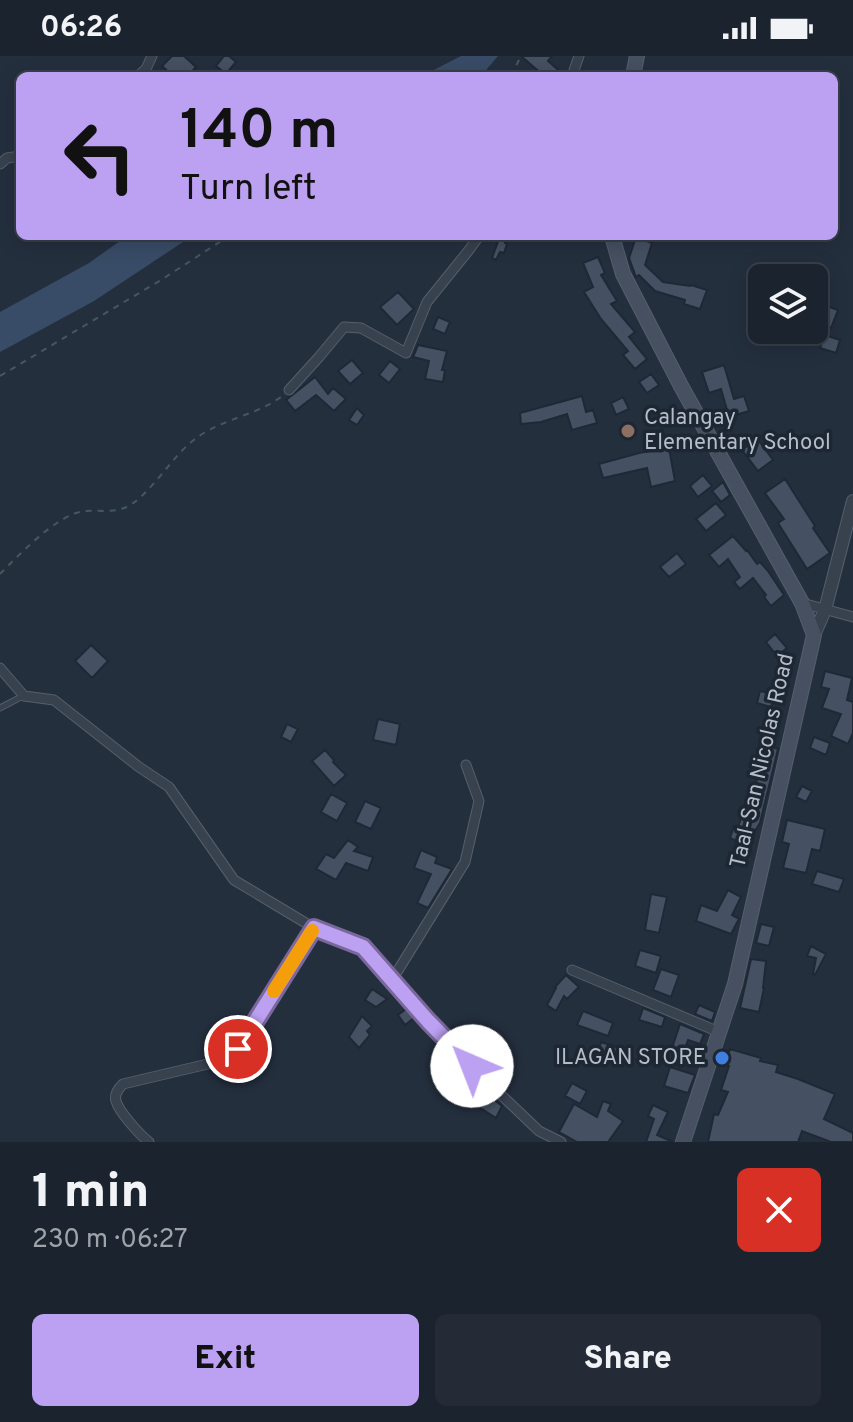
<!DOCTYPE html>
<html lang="en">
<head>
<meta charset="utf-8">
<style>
  body { margin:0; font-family:Overpass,sans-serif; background:#242b36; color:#f1f3f6; height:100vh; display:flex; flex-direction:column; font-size:30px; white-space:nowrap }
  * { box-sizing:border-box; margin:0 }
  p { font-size:26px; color:#a0a4aa }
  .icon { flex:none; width:44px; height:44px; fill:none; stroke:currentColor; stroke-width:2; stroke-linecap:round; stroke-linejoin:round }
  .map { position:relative; height:1086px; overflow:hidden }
  .details { display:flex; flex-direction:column; background:#1b232e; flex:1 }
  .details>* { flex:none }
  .top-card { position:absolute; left:16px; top:16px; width:822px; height:168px; border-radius:12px; box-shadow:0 4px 20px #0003,0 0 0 2px #39404a; background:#bca0f2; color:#111; overflow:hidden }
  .controls { position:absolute; left:748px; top:208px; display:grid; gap:16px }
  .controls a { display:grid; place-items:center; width:80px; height:80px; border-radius:12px; background:#1b232e; box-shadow:0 4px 20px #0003,0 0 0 2px #39404a; font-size:40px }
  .pin { position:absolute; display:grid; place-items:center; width:68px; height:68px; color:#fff; margin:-34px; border:4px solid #fff; border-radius:50%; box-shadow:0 2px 8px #0007 }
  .me { position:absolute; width:88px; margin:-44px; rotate:316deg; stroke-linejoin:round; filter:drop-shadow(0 0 6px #0008) }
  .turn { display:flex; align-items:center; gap:28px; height:168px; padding:0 32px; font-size:36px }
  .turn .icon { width:104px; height:104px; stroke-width:2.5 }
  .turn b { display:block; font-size:56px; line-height:68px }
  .round { display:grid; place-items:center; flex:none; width:84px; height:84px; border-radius:12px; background:#242b36 }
  .headline { display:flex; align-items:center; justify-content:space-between; height:136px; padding:0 32px }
  h1 { font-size:48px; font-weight:800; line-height:60px }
  .cta { display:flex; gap:16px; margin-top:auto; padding:16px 32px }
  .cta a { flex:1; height:92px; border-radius:12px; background:#bca0f2; color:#111; font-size:32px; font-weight:800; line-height:92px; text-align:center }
  .cta a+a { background:#242b36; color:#f1f3f6 }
  .status { display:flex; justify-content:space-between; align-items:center; height:56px; padding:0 40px; background:#1b232e; direction:ltr }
  .status svg { height:22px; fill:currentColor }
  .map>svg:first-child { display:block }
</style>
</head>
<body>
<div class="status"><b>06:26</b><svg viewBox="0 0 49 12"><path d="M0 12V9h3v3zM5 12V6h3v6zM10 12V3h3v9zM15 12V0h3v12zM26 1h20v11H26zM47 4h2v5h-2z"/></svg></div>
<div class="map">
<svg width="853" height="1086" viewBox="0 0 853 1086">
  <rect width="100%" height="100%" fill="#242f3e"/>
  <path fill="#394c67" d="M 461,0 L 498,0 L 481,20 L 407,20 L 426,18 Z
    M 127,180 L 192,180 L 94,245 L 0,296 L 0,256 L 89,207 Z"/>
  <path fill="#455162" stroke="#1f2835" stroke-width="2" d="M 172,0 L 184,0 L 196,11 L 188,20 L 173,20 L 162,10 Z
    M 224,0 L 229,0 L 236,6 L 226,18 L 216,10 Z
    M 521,0 L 552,0 L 548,5 L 565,20 L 544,20 Z
    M 500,180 L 510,180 L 505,187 L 507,188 L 504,197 L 500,196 L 496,204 L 492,202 Z
    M 636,181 L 652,187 L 645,209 L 663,226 L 690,230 L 691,229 L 707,234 L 700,253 L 684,248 L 685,244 L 655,235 L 639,219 L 636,221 L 629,202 Z
    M 598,201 L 605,217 L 601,219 L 617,245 L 611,248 L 635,276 L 629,281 L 647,303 L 635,313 L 623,299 L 628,295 L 601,263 L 584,236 L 593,231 L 583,207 Z
    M 761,216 L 762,216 L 762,240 L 753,237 Z
    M 398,236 L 414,253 L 397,269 L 380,251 Z
    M 822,239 L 829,242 L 827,250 L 838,254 L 831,272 L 814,266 L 814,261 Z
    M 438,261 L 450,266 L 445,278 L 433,273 Z
    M 825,279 L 840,284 L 836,297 L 820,292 Z
    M 418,289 L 447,295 L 442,314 L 445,314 L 443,326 L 425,323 L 429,305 L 413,301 Z
    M 352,304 L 363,317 L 350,328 L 338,315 Z
    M 390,305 L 400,313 L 389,327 L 379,319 Z
    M 724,309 L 734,343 L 744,340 L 749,355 L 729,361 L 721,333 L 709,337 L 702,316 Z
    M 651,318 L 659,329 L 647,337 L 639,326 Z
    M 315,321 L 328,338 L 333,332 L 346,343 L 334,355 L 316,339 L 295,355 L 286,344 Z
    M 582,340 L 586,356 L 593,354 L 597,367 L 572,374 L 567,358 L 541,366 L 521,368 L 520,357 Z
    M 623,341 L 629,353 L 616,359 L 611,347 Z
    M 357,352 L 364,359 L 357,369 L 349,364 Z
    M 757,382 L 773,404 L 758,415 L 742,394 Z
    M 669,392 L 675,425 L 651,431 L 647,412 L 603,422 L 599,408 L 639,397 Z
    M 703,419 L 712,430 L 698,441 L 690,430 Z
    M 785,423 L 815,470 L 813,472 L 830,497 L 807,513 L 778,467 L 784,463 L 765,437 Z
    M 723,426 L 730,439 L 721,446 L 712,435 Z
    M 716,447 L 726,459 L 706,475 L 696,463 Z
    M 733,480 L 746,495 L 747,494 L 757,508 L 760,506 L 768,515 L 784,539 L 771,550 L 764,541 L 766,539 L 753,522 L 740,533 L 734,526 L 740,521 L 728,503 L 719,511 L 709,499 Z
    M 677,497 L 686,508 L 669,521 L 660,511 Z
    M 775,578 L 787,592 L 777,600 L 766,586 Z
    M 91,589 L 108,605 L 92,622 L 75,605 Z
    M 825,615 L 852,622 L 847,644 L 853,646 L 853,677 L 848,688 L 831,680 L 841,658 L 822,652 L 829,633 L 821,631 Z
    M 760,635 L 775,639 L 771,651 L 757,647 Z
    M 378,663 L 400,668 L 396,689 L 373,684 Z
    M 287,668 L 298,673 L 291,686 L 281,681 Z
    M 814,681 L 830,687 L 826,699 L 810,692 Z
    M 765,689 L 778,693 L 760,767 L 755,775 L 750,774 L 743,792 L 750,795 L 745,806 L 731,800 L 737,785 L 730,782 L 734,770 L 738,771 L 746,747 L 751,749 Z
    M 325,694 L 334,704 L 333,706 L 346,719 L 334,730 L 312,705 Z
    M 802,730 L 812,735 L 806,746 L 796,741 Z
    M 331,738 L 347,747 L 337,765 L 321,756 Z
    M 365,745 L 381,752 L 371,773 L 355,766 Z
    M 787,764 L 825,773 L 820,795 L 812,793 L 806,817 L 783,812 L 789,788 L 782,786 Z
    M 348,784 L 358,791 L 354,795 L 373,801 L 368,815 L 346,807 L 336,824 L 316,813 L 326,798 L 334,802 Z
    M 421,794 L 437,801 L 435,807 L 452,813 L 428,852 L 417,847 L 431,818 L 414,812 Z
    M 817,815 L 844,823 L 839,836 L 812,828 Z
    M 728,834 L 741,841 L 732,859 L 739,863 L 731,878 L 696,865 L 701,849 L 717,855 Z
    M 651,838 L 667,841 L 659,877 L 645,874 Z
    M 761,868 L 774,871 L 769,890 L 756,887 Z
    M 811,890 L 826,898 L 815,919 L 813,918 L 816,902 L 807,900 Z
    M 640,894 L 661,900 L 656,917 L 635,910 Z
    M 751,903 L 766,905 L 763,932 L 764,932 L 759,956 L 740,952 Z
    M 661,913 L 679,919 L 671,941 L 653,934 Z
    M 566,919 L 579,931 L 567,943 L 564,940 L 556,955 L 547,949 L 556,932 L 555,931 Z
    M 372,933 L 387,943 L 376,951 L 365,944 Z
    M 699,949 L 715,956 L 712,965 L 695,958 Z
    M 643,952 L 665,961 L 662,971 L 639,964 Z
    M 406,953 L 414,962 L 405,969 L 398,959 Z
    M 583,955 L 613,967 L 608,980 L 577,969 Z
    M 362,960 L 372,970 L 367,975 L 370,979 L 359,992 L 349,981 Z
    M 680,968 L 704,978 L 700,988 L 688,984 L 683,999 L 671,995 Z
    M 601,986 L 628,995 L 623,1010 L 597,1001 Z
    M 730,993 L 761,1002 L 760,1005 L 778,1009 L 776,1016 L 798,1023 L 835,1038 L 824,1063 L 853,1077 L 853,1086 L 831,1086 L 802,1075 L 798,1086 L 708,1086 L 714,1058 L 718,1059 L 728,1036 L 721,1034 L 729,1010 L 725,1009 Z
    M 670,1011 L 695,1019 L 688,1037 L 664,1030 Z
    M 572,1027 L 587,1035 L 580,1048 L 565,1040 Z
    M 469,1031 L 489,1044 L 491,1041 L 502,1050 L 496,1062 L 474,1048 L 467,1050 L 462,1042 Z
    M 603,1045 L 611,1048 L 608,1055 L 623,1065 L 608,1086 L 577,1086 L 559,1076 L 574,1048 L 597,1061 Z
    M 653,1049 L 668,1056 L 657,1079 L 673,1086 L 646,1086 L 654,1063 L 648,1060 Z"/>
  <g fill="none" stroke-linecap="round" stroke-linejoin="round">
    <defs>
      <path id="service" d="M 0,652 L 23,640"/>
      <path id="minor" d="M 138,20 L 146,13 L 152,0
        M 572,20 L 579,0
        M 0,108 L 7,102 L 20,100
        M 289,334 L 319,301 L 344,271 L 361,272 L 406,297 L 427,246 L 469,194 L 479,180
        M 802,547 L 853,561
        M 0,612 L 24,640 L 54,644 L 139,711 L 169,731 L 234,824 L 314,872 L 363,891 L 428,965 L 494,1032 L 539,1075 L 561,1086
        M 572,914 L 719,976
        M 392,924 L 465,806 L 479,745 L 466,709
        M 149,1086 C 140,1079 119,1056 116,1045 C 114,1038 118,1033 123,1028 L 212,1007 L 238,993 L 314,872"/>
      <path id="tertiary" d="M 814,579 L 825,554 L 853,445"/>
      <path id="secondary" d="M 633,20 L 637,0
        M 612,180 L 623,218 L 681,330 L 802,547 L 814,579 L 735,928 L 683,1086"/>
    </defs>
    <use href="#service" stroke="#565f6c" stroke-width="7"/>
    <use href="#minor" stroke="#565f6c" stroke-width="11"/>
    <use href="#tertiary" stroke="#565f6c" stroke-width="14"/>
    <use href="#secondary" stroke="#565f6c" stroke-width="16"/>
    <path stroke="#44595c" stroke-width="2" stroke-dasharray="6 6" stroke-linecap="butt" d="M 511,20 L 521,0
      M 0,320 L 161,224 L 229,180
      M 0,518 C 20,498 49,467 76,457 C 91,452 110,458 124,452 C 146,444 170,404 189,388 C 217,363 251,362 281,341"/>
    <use href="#service" stroke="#38414e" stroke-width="5"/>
    <use href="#minor" stroke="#38414e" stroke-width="9"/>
    <use href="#tertiary" stroke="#38414e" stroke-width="12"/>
    <use href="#secondary" stroke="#465061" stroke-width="14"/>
  </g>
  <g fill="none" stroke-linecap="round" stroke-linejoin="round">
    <defs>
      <path id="route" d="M 238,993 L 314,872 L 363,891 L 428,965 L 472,1010"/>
    </defs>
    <use href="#route" stroke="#7a689d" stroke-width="20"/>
    <use href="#route" stroke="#bca0f2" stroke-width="14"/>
    <path stroke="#f59e0b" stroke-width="14" d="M 274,935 L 312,875"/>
  </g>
  <circle fill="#8d6e63" stroke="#1d2633" stroke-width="3" cx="628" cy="375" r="8"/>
  <circle fill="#3f7fe0" stroke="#1d2633" stroke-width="3" cx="722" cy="1002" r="8"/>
  <g text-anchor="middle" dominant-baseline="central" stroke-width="7" stroke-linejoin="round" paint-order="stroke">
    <g font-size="22" fill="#b4bcc9" stroke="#1d2633" text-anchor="start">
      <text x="644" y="362">Calangay<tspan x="644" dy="25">Elementary School</tspan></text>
      <text x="706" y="1002" text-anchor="end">ILAGAN STORE</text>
    </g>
    <g font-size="22" fill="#b4bcc9" stroke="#1d2633">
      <text transform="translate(763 705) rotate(-77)">Taal-San Nicolas Road</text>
    </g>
  </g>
</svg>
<div class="controls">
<a><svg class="icon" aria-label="layers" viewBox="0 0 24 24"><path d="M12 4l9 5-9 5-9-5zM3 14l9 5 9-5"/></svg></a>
</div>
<div class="pin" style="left:238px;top:993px;background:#d93025"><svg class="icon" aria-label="arrive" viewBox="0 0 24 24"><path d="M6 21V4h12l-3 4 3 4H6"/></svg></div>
<svg class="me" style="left:472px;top:1010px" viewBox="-20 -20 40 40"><circle r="19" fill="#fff"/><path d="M0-13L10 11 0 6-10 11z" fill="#bca0f2"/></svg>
<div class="top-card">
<div class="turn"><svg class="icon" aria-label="left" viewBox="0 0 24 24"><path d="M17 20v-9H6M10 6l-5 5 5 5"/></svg><div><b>140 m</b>Turn left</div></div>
</div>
</div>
<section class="details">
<div class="headline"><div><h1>1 min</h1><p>230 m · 06:27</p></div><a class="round" style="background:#d93025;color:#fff"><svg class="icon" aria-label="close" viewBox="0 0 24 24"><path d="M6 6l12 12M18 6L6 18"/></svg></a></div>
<div class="cta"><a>Exit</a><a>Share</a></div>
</section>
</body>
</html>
